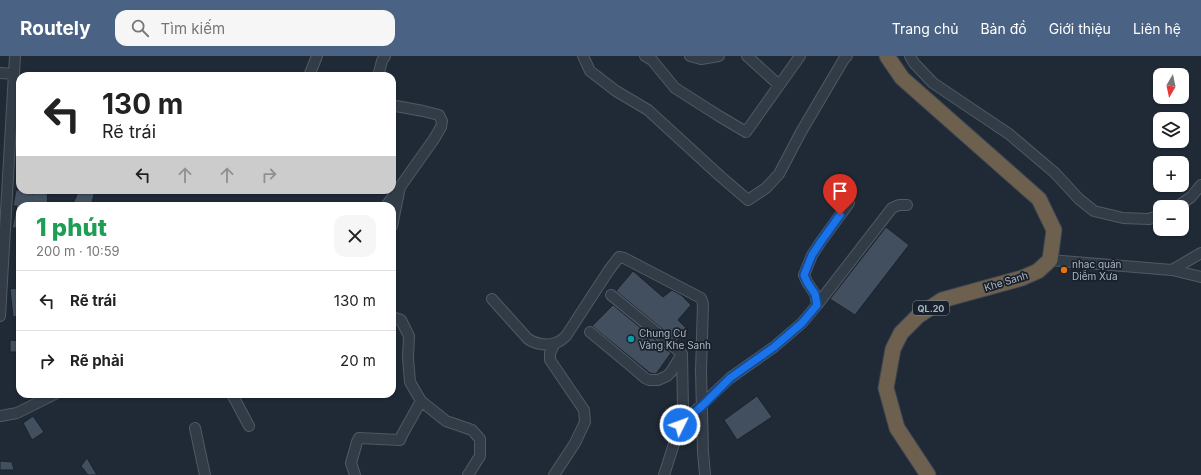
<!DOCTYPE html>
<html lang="vi">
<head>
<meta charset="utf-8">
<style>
  body { margin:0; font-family:Inter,sans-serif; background:#f6f6f6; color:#222; height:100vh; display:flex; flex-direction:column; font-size:15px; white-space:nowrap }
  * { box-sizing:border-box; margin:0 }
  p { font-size:13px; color:#767676 }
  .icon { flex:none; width:22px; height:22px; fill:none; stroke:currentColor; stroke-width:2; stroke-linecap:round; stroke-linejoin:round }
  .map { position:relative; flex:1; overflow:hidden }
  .panel { position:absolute; left:16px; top:146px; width:380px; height:196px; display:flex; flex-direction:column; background:#fff; border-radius:12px; box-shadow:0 1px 3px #0004 }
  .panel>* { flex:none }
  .top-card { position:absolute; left:16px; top:16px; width:380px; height:122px; border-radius:12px; box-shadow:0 1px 3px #0004; background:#fff; color:#222; overflow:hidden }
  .needle { width:26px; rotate:189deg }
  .controls { position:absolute; left:1153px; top:12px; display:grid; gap:8px }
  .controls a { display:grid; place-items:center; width:36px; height:36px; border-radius:8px; background:#fff; box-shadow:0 1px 3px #0004; font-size:20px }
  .pin { position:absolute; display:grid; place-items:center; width:34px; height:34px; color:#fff; margin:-41px -17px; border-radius:50% 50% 50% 0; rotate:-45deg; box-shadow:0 0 4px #0007 }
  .pin .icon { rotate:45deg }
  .me { position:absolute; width:44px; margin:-22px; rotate:48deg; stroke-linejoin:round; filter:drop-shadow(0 0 3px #0008) }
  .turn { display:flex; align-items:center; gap:14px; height:84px; padding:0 20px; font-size:18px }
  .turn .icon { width:52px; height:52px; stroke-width:2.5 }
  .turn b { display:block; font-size:28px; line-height:34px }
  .lanes { display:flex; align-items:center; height:38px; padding:0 20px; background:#0003; justify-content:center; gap:20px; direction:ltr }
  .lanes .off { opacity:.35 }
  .round { display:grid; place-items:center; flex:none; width:42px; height:42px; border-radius:12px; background:#f6f6f6 }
  .overview { display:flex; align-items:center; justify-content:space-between; height:68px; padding:0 20px }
  h1 { font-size:24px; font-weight:800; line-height:30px; color:#1e9e55 }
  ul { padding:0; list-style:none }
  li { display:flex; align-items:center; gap:12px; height:60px; padding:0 20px; border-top:1px solid #e0e0e0 }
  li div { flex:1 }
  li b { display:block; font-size:15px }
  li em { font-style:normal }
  header { display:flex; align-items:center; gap:24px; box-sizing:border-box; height:56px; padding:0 20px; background:#4a6283; color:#fff }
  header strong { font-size:19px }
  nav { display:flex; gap:22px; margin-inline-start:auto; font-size:14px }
  .search { width:280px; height:36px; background:#f6f6f6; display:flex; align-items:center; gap:10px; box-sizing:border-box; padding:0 14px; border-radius:12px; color:#767676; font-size:15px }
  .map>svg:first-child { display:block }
</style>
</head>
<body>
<header>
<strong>Routely</strong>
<div class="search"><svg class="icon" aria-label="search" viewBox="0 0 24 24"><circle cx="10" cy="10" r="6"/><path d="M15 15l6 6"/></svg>Tìm kiếm</div>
<nav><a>Trang chủ</a><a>Bản đồ</a><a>Giới thiệu</a><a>Liên hệ</a></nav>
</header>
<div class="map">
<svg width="1201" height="419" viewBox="0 0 1201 419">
  <rect width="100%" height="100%" fill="#1f2a36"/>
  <path fill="#424f5f" stroke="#1a232d" d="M 16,134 L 32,134 L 32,138 L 47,135 L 48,150 L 20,150 L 20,172 L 12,172 L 17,150 L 13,150 Z
    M 79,134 L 95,135 L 91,150 L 72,150 Z
    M 886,171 L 909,189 L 855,259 L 830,243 Z
    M 633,215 L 663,241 L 672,234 L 681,239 L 691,249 L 678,264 L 687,273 L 677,285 L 616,235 Z
    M 16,232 L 20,260 L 13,261 L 10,233 Z
    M 613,249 L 671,297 L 656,318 L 650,317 L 592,270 Z
    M 10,284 L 20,285 L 20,296 L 10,296 Z
    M 757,340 L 772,361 L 737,384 L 724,364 Z
    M 33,360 L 44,376 L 32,384 L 23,367 Z
    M 87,402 L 97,419 L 88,419 L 81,410 Z
    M 0,405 L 12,406 L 14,414 L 0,414 Z"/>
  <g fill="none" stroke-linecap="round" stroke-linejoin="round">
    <defs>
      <path id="minor" d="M 583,0 L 590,15 L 616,35 L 648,54 L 720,120 L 748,144 L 766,132 L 779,118 L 801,76 L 844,3 L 847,0
        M 645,0 L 652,4 L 675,32 L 719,60 L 746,76 L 800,0
        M 690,0 L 701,3 L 719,0
        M 747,0 L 779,29
        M 910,0 L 914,7 L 933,27 L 1009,78 L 1055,117 L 1079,143 L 1094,155 L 1123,162 L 1149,163 L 1160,159
        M 0,17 L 14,18
        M 309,20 L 317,0
        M 378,20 L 382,5 L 385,0
        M 392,49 L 396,50 L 423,55 L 439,59 L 442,65 L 441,71 L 434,83 L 400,131 L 392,170
        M 386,150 L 398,134
        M 1177,151 L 1191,141 L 1201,129
        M 1050,204 L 1172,214 L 1201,221
        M 1172,214 L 1201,197
        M 611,239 L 666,284 L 682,298 L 683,353 L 680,369
        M 492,243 L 528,283 C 535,288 547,290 555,287 C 559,286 563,283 566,280 L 609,214 L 619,201 L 624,202 L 701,242 L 703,248 L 701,315 L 703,396 L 705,419
        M 817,249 L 892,152 L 899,149 L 907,149
        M 0,260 L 15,0
        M 392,261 L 401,264 L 409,280 L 408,302 L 410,326 L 421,345 L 446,365 L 472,374 L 480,383 L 480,400 L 468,419
        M 590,276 L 631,310 L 645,322 L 649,324 L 658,324 L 667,320 L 671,316 L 682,298
        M 232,338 L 249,370
        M 0,360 L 17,357 L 55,338
        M 195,372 L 205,419
        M 355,419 L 351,407 L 357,386 L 359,382 L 400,384 L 402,379 L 421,345
        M 554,419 L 575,387 L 585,366 L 584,354 L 550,304 L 550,297 L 555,287
        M 664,419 L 680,369 L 730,322 L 774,291 L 802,267 L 817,249 L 815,238 L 807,226 L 804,219 L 812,199 L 822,184 L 849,147"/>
      <path id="highway" d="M 887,0 L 902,22 L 1039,143 L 1054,174 L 1050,204 L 1038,215 L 1022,222 L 942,244 L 918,260 L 901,277 L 893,293 L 886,332 L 897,372 L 928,419"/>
    </defs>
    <use href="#minor" stroke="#505965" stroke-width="12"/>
    <use href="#highway" stroke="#3d4651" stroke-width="17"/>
    <use href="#minor" stroke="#323c47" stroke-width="10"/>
    <use href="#highway" stroke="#6d604f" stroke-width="15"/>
  </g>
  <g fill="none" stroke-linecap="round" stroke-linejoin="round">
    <defs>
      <path id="route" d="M 680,369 L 702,350 L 730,322 L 774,291 L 802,267 L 817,249 L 815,238 L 807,226 L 804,219 L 812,199 L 822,184 L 840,159"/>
    </defs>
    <use href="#route" stroke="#114b97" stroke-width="10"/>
    <use href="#route" stroke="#1a73e8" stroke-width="7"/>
  </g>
  <circle fill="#e8710a" stroke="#18212b" stroke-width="1.5" cx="1064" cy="214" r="4"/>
  <circle fill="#0f9aa8" stroke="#18212b" stroke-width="1.5" cx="631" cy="283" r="4"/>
  <g text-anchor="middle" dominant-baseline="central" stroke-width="3.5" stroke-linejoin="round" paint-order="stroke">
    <rect fill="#18212b" stroke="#808996" stroke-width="1" x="913" y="245" width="36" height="14" rx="3"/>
    <g font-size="9" font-weight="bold" fill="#acb6c4">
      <text x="931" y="252">QL.20</text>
    </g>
    <g font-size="10" fill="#acb6c4" stroke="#18212b" text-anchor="start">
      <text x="1072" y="208">nhạc quán<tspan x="1072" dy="12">Diễm Xưa</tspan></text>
      <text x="639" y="277">Chung Cư<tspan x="639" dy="12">Vàng Khe Sanh</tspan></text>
    </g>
    <g font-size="10" fill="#acb6c4" stroke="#18212b">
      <text transform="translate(1006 225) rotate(-17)">Khe Sanh</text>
    </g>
  </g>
</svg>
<div class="controls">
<a><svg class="needle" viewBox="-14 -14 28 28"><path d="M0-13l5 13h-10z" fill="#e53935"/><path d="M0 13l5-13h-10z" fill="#767676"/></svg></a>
<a><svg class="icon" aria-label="layers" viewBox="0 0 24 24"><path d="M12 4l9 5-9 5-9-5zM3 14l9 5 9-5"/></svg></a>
<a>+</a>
<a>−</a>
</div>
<div class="pin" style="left:840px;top:159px;background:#d93025"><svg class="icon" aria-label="arrive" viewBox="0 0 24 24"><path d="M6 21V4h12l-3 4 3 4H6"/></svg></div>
<svg class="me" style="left:680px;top:369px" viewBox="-20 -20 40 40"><circle r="17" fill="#1a73e8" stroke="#fff" stroke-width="3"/><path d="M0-11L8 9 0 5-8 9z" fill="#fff"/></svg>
<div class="top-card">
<div class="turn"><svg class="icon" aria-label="left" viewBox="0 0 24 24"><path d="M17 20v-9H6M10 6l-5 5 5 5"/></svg><div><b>130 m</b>Rẽ trái</div></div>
<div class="lanes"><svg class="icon" aria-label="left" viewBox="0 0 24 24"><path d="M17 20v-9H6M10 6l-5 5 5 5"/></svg><svg class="icon off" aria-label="ahead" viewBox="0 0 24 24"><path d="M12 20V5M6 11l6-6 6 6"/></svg><svg class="icon off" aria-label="ahead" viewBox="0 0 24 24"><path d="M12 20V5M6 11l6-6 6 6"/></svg><svg class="icon off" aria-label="right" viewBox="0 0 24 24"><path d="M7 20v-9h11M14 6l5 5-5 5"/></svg></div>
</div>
<section class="panel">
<div class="overview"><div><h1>1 phút</h1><p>200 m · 10:59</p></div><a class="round"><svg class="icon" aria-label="close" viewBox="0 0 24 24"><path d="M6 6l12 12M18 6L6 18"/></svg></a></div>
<ul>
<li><svg class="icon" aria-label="left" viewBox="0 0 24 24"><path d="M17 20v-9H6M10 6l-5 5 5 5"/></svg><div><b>Rẽ trái</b></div><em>130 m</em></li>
<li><svg class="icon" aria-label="right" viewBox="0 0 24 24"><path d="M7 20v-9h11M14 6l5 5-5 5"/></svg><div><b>Rẽ phải</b></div><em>20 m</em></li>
</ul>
</section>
</div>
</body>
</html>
